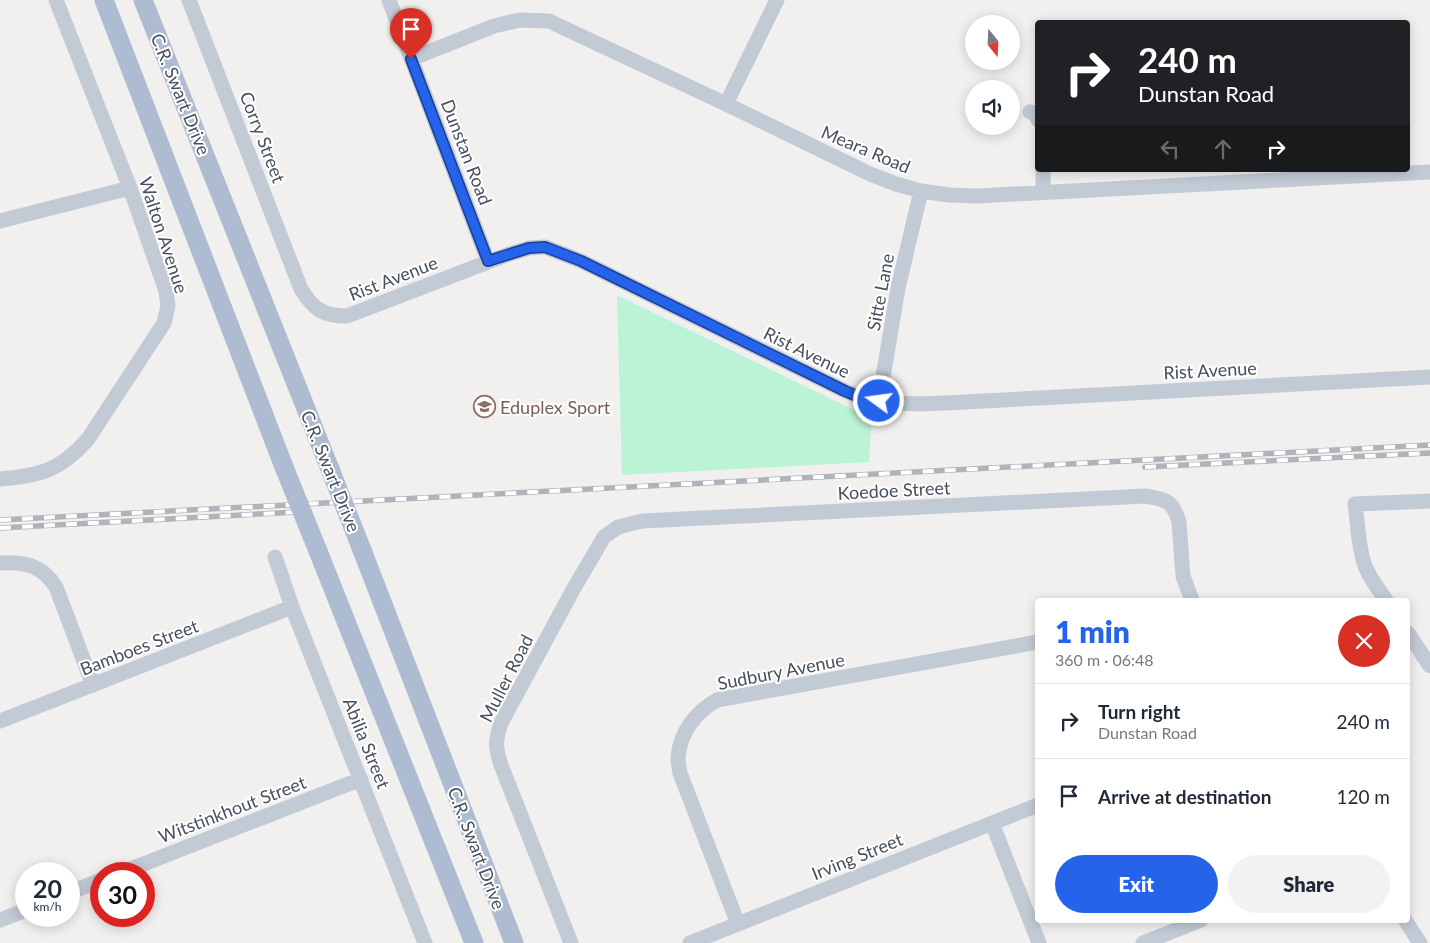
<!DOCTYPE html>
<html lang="en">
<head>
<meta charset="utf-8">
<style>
  body { margin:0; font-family:Lato,sans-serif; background:#f2f2f3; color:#1f2937; height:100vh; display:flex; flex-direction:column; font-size:19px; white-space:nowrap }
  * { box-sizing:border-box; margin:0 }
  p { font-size:16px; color:#747a83 }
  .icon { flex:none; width:28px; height:28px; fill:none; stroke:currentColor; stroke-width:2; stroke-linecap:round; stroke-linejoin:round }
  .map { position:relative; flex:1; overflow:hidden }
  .side { position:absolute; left:1035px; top:598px; width:375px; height:325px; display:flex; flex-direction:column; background:#fff; border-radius:5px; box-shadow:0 2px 12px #0003 }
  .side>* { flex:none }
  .top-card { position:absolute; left:1035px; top:20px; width:375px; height:152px; border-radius:5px; box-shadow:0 2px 12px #0003; background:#202124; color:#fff; overflow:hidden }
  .needle { width:32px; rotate:162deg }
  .tools { position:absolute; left:965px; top:15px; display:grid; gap:10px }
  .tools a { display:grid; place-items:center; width:55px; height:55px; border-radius:50%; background:#fff; box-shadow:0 2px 12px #0003; font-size:25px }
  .speed { position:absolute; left:15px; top:862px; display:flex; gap:10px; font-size:25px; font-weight:700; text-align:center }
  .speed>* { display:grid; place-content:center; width:65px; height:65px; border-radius:50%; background:#fff; box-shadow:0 2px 12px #0003; line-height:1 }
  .speed small { font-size:12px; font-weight:400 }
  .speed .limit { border:8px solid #d22; background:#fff; color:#111 }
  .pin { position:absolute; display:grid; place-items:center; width:42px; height:42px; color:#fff; margin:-51px -21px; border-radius:50% 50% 50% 0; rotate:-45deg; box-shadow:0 0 5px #0007 }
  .pin .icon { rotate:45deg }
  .me { position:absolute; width:55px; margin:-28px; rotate:284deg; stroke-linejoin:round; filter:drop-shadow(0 0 4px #0008) }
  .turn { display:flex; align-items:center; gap:18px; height:105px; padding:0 20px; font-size:22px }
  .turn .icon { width:65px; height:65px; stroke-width:2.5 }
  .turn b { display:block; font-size:35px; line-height:42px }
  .lanes { display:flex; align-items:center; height:48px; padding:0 20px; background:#0003; justify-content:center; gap:25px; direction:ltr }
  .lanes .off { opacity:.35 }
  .round { display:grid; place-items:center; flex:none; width:52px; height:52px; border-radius:26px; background:#f2f2f3 }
  .headline { display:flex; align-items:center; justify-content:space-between; height:85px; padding:0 20px }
  h1 { font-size:30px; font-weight:800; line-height:38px; color:#2563eb }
  .cta { display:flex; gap:10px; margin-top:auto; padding:10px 20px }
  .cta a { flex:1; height:58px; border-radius:30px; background:#2563eb; color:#fff; font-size:20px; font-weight:800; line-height:58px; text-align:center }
  .cta a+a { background:#f2f2f3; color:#1f2937 }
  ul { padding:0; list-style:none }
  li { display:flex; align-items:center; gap:15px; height:75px; padding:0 20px; border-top:1px solid #e0e1e3 }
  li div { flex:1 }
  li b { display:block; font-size:19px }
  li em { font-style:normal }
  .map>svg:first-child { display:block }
</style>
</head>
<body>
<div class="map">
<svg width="1430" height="943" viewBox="0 0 1430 943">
  <rect width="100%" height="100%" fill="#f2efef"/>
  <path fill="#baf3d5" d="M 617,295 L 852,409 L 872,414 L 869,462 L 622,475 Z"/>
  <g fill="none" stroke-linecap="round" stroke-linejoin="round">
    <path stroke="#c2cad5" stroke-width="15" d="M 189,0 L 301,289 C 313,309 323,316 347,316 L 509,254 L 529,248 L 545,247 L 581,261 L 845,391 C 883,408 925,404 965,402 L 1430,377
      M 389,0 L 488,261
      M 411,59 L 494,26 L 520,20 L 549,21 L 726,104 L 870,174 L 896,184 L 921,191 L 949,195 L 977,196 L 1430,172
      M 726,104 L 777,0
      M 1030,112 L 1035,113 L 1038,120
      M 1043,170 L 1043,192
      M 0,221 L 130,188
      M 879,401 L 898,288 L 921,191
      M 0,479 C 40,476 61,470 88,439 L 164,323 L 168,306 L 166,291 L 130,188 L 56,0
      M 275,557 L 292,607 L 425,943
      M 0,563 C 25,562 42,565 56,587 L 93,685
      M 1386,600 C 1378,589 1370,578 1365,566 C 1358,547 1358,524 1355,504 L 1430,501
      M 1408,633 L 1430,666
      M 0,721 L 292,607
      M 992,823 L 1039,943
      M 118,874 L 361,779
      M 69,893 L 101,880
      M 0,920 L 26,910
      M 1405,920 L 1420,943
      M 738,924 L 680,773 C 679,768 678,763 678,757 C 680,732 696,712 717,700 L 1038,642
      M 571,943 L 501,765 C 495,747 495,741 501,723 L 574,588 L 604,537 L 618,527 L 642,521 L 1145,496 C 1166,499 1173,501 1179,522 L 1183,576 L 1192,600
      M 690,943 L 1038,805
      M 1143,943 L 1201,920"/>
    <path stroke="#adbcd0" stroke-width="19" d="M 104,0 L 284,467
      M 143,0 L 330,469
      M 362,550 L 514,943
      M 318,551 L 474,943"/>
    <defs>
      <path id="rail" d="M 1145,467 L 1430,453
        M 0,520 L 1430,445
        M 0,528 L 297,512"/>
    </defs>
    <use href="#rail" stroke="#b1b3ba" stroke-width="5.5"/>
    <use href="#rail" stroke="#fff" stroke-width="4" stroke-dasharray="11" stroke-linecap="butt"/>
    <path stroke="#adbcd0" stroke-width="19" d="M 284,467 L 318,551
      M 330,469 L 362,550"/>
  </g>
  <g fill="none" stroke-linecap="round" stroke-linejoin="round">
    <defs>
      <path id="route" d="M 411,59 L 488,261 L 529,248 L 545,247 L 581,261 L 845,391 L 859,397 L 879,401"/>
    </defs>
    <use href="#route" stroke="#184099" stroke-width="12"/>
    <use href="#route" stroke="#2563eb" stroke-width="9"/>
  </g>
  <defs>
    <symbol id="school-ring" viewBox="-11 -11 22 22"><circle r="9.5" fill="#fff" stroke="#8d6e63" stroke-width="1.5"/><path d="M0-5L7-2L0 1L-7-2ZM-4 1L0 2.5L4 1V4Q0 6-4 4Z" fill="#8d6e63"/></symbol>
  </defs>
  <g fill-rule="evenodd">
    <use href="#school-ring" x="472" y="394" width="25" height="25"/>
  </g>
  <g text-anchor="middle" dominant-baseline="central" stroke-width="4" stroke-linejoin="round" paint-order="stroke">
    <g font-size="18" fill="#46505e" stroke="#fff">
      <text transform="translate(181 94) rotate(68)">C.R. Swart Drive</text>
      <text transform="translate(263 137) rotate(69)">Corry Street</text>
      <text transform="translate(866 149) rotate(23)">Meara Road</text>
      <text transform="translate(467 152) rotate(69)">Dunstan Road</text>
      <text transform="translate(164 235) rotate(72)">Walton Avenue</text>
      <text transform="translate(393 278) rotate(-21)">Rist Avenue</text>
      <text transform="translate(880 292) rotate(-79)">Sitte Lane</text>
      <text transform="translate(807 352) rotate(26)">Rist Avenue</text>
      <text transform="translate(1210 370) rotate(-3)">Rist Avenue</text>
      <text transform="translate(331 471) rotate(68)">C.R. Swart Drive</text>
      <text transform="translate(894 490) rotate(-3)">Koedoe Street</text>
      <text transform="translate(139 647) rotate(-21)">Bamboes Street</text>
      <text transform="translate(781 671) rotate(-11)">Sudbury Avenue</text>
      <text transform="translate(506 678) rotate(-63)">Muller Road</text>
      <text transform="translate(367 743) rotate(68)">Abilia Street</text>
      <text transform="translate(232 809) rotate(-21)">Witstinkhout Street</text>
      <text transform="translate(477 848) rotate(69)">C.R. Swart Drive</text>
      <text transform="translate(857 856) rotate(-22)">Irving Street</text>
    </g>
    <g font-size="18" fill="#785e54" stroke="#fff" text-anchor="start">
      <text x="500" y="407">Eduplex Sport</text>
    </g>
  </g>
</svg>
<div class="tools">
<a><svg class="needle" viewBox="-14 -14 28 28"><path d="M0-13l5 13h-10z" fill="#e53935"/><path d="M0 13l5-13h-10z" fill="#747a83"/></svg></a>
<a><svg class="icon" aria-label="sound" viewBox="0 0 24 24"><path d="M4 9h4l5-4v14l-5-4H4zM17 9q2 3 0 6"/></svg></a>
</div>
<div class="speed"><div>20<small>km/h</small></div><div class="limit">30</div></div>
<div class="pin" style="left:411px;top:59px;background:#d93025"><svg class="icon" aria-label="arrive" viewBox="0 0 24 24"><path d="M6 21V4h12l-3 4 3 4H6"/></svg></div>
<svg class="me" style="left:879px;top:401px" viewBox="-20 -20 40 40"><circle r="17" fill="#2563eb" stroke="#fff" stroke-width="3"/><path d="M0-11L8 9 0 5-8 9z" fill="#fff"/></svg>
<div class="top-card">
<div class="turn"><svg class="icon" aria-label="right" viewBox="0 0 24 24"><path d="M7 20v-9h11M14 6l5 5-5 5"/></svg><div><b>240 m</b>Dunstan Road</div></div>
<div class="lanes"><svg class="icon off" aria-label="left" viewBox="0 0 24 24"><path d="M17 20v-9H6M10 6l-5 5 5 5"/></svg><svg class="icon off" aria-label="ahead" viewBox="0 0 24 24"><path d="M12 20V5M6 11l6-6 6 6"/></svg><svg class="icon" aria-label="right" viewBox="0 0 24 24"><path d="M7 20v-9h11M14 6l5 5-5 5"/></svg></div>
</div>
<section class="side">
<div class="headline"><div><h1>1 min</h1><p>360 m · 06:48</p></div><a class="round" style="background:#d93025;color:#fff"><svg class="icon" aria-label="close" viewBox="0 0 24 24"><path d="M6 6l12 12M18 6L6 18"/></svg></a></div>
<ul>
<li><svg class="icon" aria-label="right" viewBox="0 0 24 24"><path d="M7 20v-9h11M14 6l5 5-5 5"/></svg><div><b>Turn right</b><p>Dunstan Road</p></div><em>240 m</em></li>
<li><svg class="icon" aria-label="arrive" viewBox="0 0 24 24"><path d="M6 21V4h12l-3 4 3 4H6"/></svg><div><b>Arrive at destination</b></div><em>120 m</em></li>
</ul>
<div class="cta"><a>Exit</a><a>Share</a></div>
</section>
</div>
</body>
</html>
